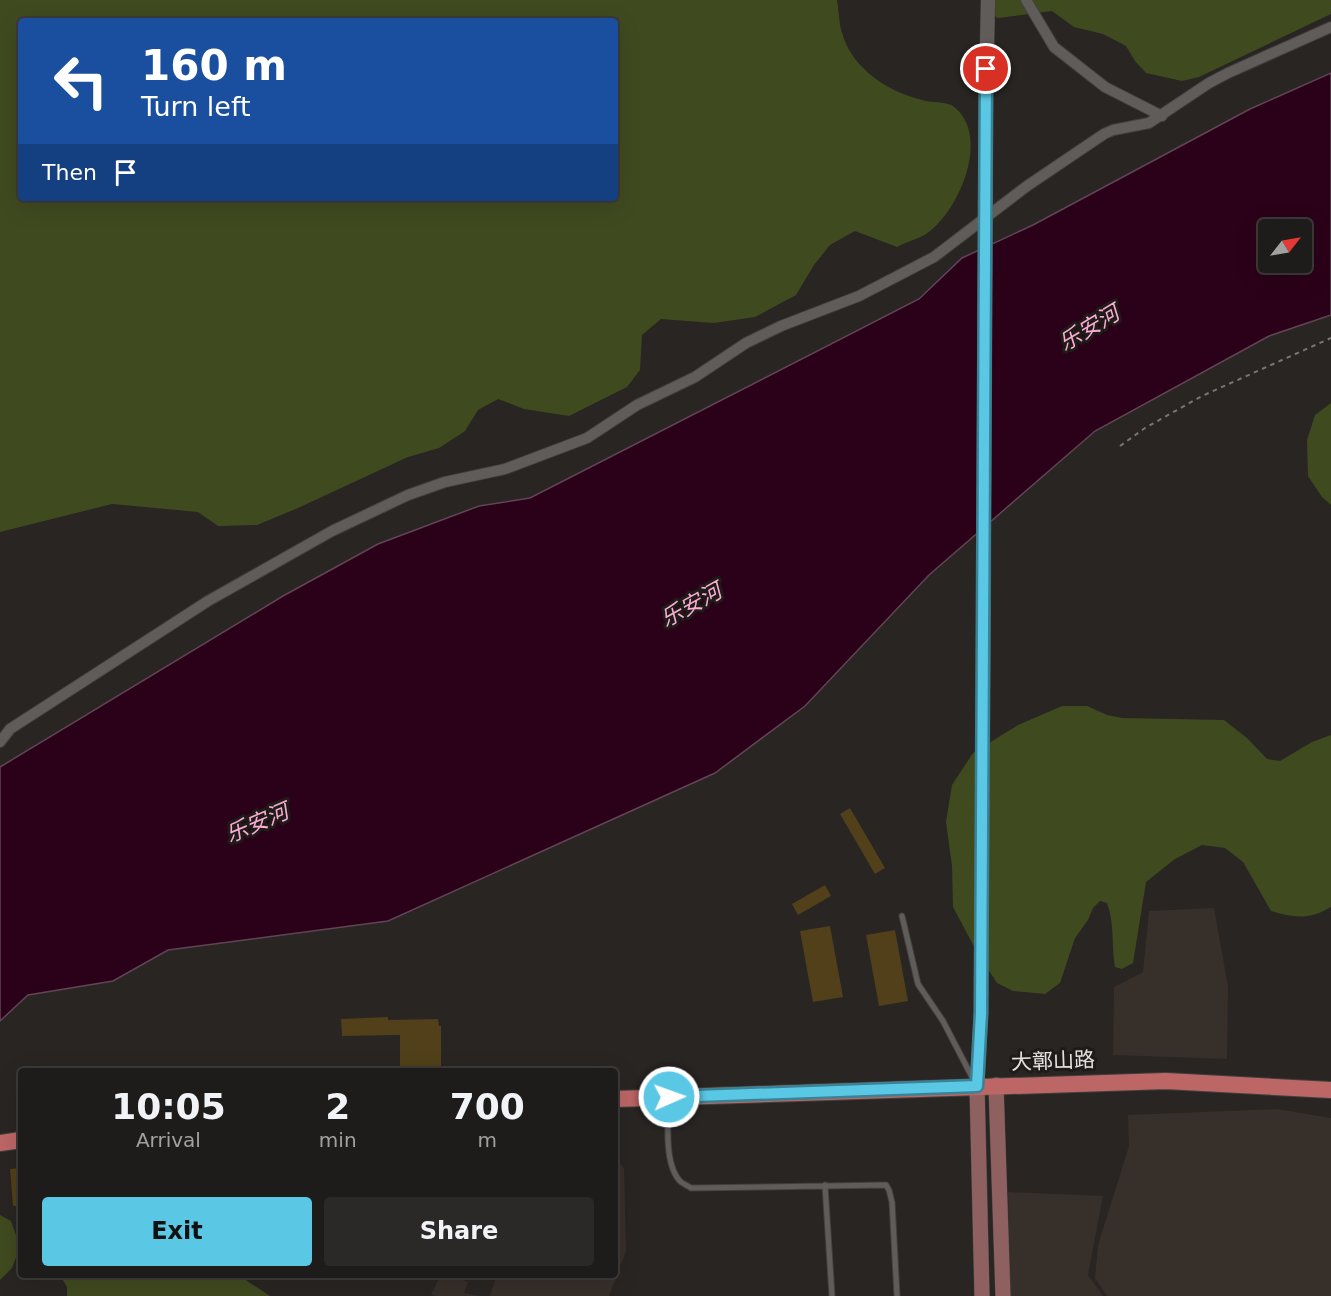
<!DOCTYPE html>
<html lang="en">
<head>
<meta charset="utf-8">
<style>
  body { margin:0; font-family:"DejaVu Sans","Noto Sans SC",sans-serif; background:#2b2927; color:#f1f3f6; height:100vh; display:flex; flex-direction:column; font-size:22px; white-space:nowrap }
  * { box-sizing:border-box; margin:0 }
  p { font-size:20px; color:#a1a1a2 }
  .icon { flex:none; width:33px; height:33px; fill:none; stroke:currentColor; stroke-width:2; stroke-linecap:round; stroke-linejoin:round }
  .map { position:relative; flex:1; overflow:hidden }
  .details { position:absolute; left:18px; top:1068px; width:600px; height:210px; display:flex; flex-direction:column; background:#1e1c1a; border-radius:6px; box-shadow:0 6px 24px #0002,0 0 0 2px #3c3a39 }
  .details>* { flex:none }
  .top-card { position:absolute; left:18px; top:18px; width:600px; height:183px; border-radius:6px; box-shadow:0 6px 24px #0002,0 0 0 2px #3c3a39; background:#1a4fa0; color:#fff; overflow:hidden }
  .needle { width:39px; rotate:59deg }
  .buttons { position:absolute; left:1258px; top:219px; display:grid; gap:12px }
  .buttons a { display:grid; place-items:center; width:54px; height:54px; border-radius:6px; background:#1e1c1a; box-shadow:0 6px 24px #0002,0 0 0 2px #3c3a39; font-size:30px }
  .pin { position:absolute; display:grid; place-items:center; width:51px; height:51px; color:#fff; margin:-26px; border:3px solid #fff; border-radius:50%; box-shadow:0 2px 6px #0007 }
  .me { position:absolute; width:66px; margin:-33px; rotate:88deg; stroke-linejoin:round; filter:drop-shadow(0 0 4px #0008) }
  .turn { display:flex; align-items:center; gap:21px; height:126px; padding:0 24px; font-size:27px }
  .turn .icon { width:78px; height:78px; stroke-width:2.5 }
  .turn b { display:block; font-size:42px; line-height:51px }
  .then { display:flex; align-items:center; height:57px; padding:0 24px; background:#0003; gap:12px; font-size:22px }
  .eta { display:flex; justify-content:space-evenly; align-items:center; height:102px; text-align:center }
  .eta b { font-size:36px; font-weight:800; line-height:42px }
  .button { display:flex; gap:12px; margin-top:auto; padding:12px 24px }
  .button a { flex:1; height:69px; border-radius:6px; background:#5ac8e5; color:#111; font-size:24px; font-weight:800; line-height:69px; text-align:center }
  .button a+a { background:#2b2927; color:#f1f3f6 }
  .map>svg:first-child { display:block }
</style>
</head>
<body>
<div class="map">
<svg width="1331" height="1296" viewBox="0 0 1331 1296">
  <rect width="100%" height="100%" fill="#282523"/>
  <path fill="#372f29" d="M 1214,908 L 1228,986 L 1227,1059 L 1113,1055 L 1114,987 L 1143,972 L 1149,911 Z
    M 1277,1109 L 1331,1118 L 1331,1296 L 1107,1296 L 1095,1278 L 1098,1245 L 1129,1146 L 1128,1115 Z
    M 615,1134 L 619,1161 L 624,1169 L 626,1251 L 609,1296 L 490,1296 L 497,1275 L 615,1275 Z
    M 1008,1192 L 1103,1196 L 1088,1275 L 1103,1296 L 1010,1296 Z
    M 441,1275 L 451,1275 L 468,1282 L 464,1293 L 481,1296 L 435,1296 L 431,1294 Z"/>
  <path fill="#404a1f" fill-rule="evenodd" d="M 0,0 L 837,0 C 839,12 839,25 843,36 C 854,70 889,92 922,100 C 931,103 945,101 953,106 C 992,135 959,212 926,234 C 918,239 906,242 897,247 L 855,231 L 830,245 L 814,265 L 796,295 L 755,317 L 714,323 L 661,319 L 642,335 L 640,370 L 627,387 L 569,416 L 524,409 L 498,399 L 478,410 L 465,431 L 439,448 L 408,457 L 298,508 L 257,525 L 218,526 L 198,512 L 112,504 L 0,532 ZM 21,21 L 615,21 L 615,198 L 21,198 Z
    M 981,0 L 1331,0 L 1331,14 L 1199,77 L 1182,81 L 1146,73 L 1135,61 L 1126,46 L 1103,34 L 1074,27 L 1052,11 L 998,18 L 983,9 Z
    M 1331,403 L 1331,505 L 1322,497 L 1308,476 L 1307,440 L 1315,415 Z
    M 1062,706 L 1087,706 L 1107,715 L 1122,718 L 1224,720 L 1247,738 L 1267,759 L 1280,761 L 1312,742 L 1331,735 L 1331,907 C 1310,920 1294,918 1271,911 L 1243,862 L 1225,848 L 1202,845 L 1175,859 L 1146,882 L 1133,963 L 1122,969 L 1115,967 C 1111,944 1115,925 1107,903 L 1100,901 L 1093,908 L 1088,920 L 1075,938 L 1060,983 L 1045,994 L 1013,991 L 997,983 L 978,954 L 953,907 L 952,866 L 946,822 L 952,785 L 973,753 L 1018,725 Z
    M 0,1215 L 11,1221 L 20,1247 L 12,1268 L 0,1280 Z
    M 60,1275 L 241,1275 L 247,1281 L 270,1296 L 67,1296 L 67,1287 Z"/>
  <path fill="#2b0019" stroke="#624455" stroke-width="1.5" fill-rule="evenodd" d="M 1331,73 L 1331,315 L 1269,336 L 1095,431 L 929,575 L 805,706 L 715,773 L 388,921 L 168,950 L 113,981 L 28,995 L 0,1021 L 0,767 L 283,596 L 378,544 L 479,506 L 530,498 L 919,299 L 962,258 L 1033,225 L 1250,109 ZM 1269,230 L 1302,230 L 1302,262 L 1269,262 Z"/>
  <path fill="#514019" d="M 850,808 L 885,868 L 875,874 L 840,814 Z
    M 825,885 L 831,896 L 798,915 L 792,904 Z
    M 830,926 L 843,997 L 813,1002 L 800,931 Z
    M 895,930 L 908,1001 L 879,1006 L 866,935 Z
    M 388,1017 L 388,1020 L 438,1019 L 439,1026 L 441,1026 L 441,1068 L 400,1068 L 400,1035 L 342,1036 L 341,1019 Z
    M 21,1168 L 21,1206 L 13,1206 L 10,1169 Z"/>
  <g fill="none" stroke-linecap="round" stroke-linejoin="round">
    <defs>
      <path id="service" d="M 902,916 L 918,984 L 943,1021 L 973,1079
        M 669,1099 C 668,1121 664,1162 679,1180 C 682,1184 687,1185 691,1188 L 886,1185 L 889,1190 L 892,1202 L 897,1296
        M 825,1185 L 832,1296"/>
      <path id="minor" d="M 1026,0 L 1054,47 L 1105,87 L 1162,116
        M 0,742 L 10,729 L 208,601 L 332,531 L 408,495 L 445,482 L 505,469 L 587,438 L 637,405 L 695,377 L 746,343 L 781,326 L 859,296 L 934,257 L 1027,186 L 1104,134 L 1113,130 L 1149,123 L 1209,83 L 1228,73 L 1331,27"/>
      <path id="tertiary" d="M 986,92 L 988,0
        M 977,1086 L 981,1013 L 983,706"/>
      <path id="secondary" d="M 996,1085 L 1003,1296
        M 977,1086 L 982,1296"/>
      <path id="primary" d="M 615,1099 L 1166,1081 L 1331,1090
        M 0,1143 L 21,1140"/>
    </defs>
    <use href="#service" stroke="#43413f" stroke-width="7"/>
    <use href="#minor" stroke="#43413f" stroke-width="12"/>
    <use href="#tertiary" stroke="#43413f" stroke-width="15"/>
    <use href="#secondary" stroke="#43413f" stroke-width="16"/>
    <use href="#primary" stroke="#43413f" stroke-width="18"/>
    <path stroke="#787674" stroke-width="2" stroke-dasharray="4.5 4.5" stroke-linecap="butt" d="M 1120,446 L 1145,428 L 1202,396 L 1331,338"/>
    <use href="#service" stroke="#605c5a" stroke-width="5"/>
    <use href="#minor" stroke="#605c5a" stroke-width="10"/>
    <use href="#tertiary" stroke="#605c5a" stroke-width="14"/>
    <use href="#secondary" stroke="#8e6160" stroke-width="15"/>
    <use href="#primary" stroke="#bd6666" stroke-width="16"/>
    <defs>
      <path id="tertiary-bridge" d="M 983,706 L 986,92"/>
    </defs>
    <use href="#tertiary-bridge" stroke="#43413f" stroke-width="15" stroke-linecap="butt"/>
    <use href="#tertiary-bridge" stroke="#605c5a" stroke-width="14"/>
  </g>
  <g fill="none" stroke-linecap="round" stroke-linejoin="round">
    <defs>
      <path id="route" d="M 669,1097 L 977,1086 L 981,1013 L 986,69"/>
    </defs>
    <use href="#route" stroke="#3a8295" stroke-width="15"/>
    <use href="#route" stroke="#5ac8e5" stroke-width="10"/>
  </g>
  <g text-anchor="middle" dominant-baseline="central" stroke-width="6" stroke-linejoin="round" paint-order="stroke">
    <g font-size="21" fill="#e3e1e0" stroke="#1e1b19">
      <text transform="translate(1053 1061) rotate(-2)">大鄣山路</text>
    </g>
    <g font-size="22" font-style="italic" fill="#fcacd3" stroke="#1e1b19">
      <text transform="translate(1089 328) rotate(-31)">乐安河</text>
      <text transform="translate(691 605) rotate(-29)">乐安河</text>
      <text transform="translate(257 823) rotate(-23)">乐安河</text>
    </g>
  </g>
</svg>
<div class="buttons">
<a><svg class="needle" viewBox="-14 -14 28 28"><path d="M0-13l5 13h-10z" fill="#e53935"/><path d="M0 13l5-13h-10z" fill="#a1a1a2"/></svg></a>
</div>
<div class="pin" style="left:986px;top:69px;background:#d93025"><svg class="icon" aria-label="arrive" viewBox="0 0 24 24"><path d="M6 21V4h12l-3 4 3 4H6"/></svg></div>
<svg class="me" style="left:669px;top:1097px" viewBox="-20 -20 40 40"><circle r="17" fill="#5ac8e5" stroke="#fff" stroke-width="3"/><path d="M0-11L8 9 0 5-8 9z" fill="#fff"/></svg>
<div class="top-card">
<div class="turn"><svg class="icon" aria-label="left" viewBox="0 0 24 24"><path d="M17 20v-9H6M10 6l-5 5 5 5"/></svg><div><b>160 m</b>Turn left</div></div>
<div class="then">Then<svg class="icon" aria-label="arrive" viewBox="0 0 24 24"><path d="M6 21V4h12l-3 4 3 4H6"/></svg></div>
</div>
<section class="details">
<div class="eta">
<div><b>10:05</b><p>Arrival</p></div>
<div><b>2</b><p>min</p></div>
<div><b>700</b><p>m</p></div>
</div>
<div class="button"><a>Exit</a><a>Share</a></div>
</section>
</div>
</body>
</html>
